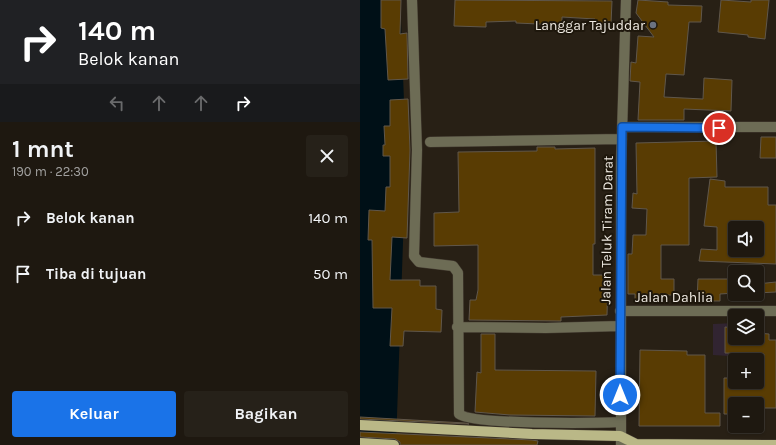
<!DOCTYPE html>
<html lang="id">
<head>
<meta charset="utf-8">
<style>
  body { margin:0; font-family:Karla,sans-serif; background:#262119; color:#f1f3f6; height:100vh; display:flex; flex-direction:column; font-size:15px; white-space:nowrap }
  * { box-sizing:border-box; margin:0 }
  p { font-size:13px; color:#a1a09f }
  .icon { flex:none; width:22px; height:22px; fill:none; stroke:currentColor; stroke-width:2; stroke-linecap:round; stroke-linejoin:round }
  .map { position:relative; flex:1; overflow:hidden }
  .sheet { display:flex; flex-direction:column; background:#1e1810; width:360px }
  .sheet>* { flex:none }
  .banner { background:#202124; color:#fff; overflow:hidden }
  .tools { position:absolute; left:368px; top:221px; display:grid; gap:8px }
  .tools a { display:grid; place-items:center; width:36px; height:36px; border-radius:4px; background:#1e1810; box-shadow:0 1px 3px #0004,0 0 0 1px #3c3730; font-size:20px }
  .pin { position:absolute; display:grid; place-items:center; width:34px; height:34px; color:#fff; margin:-17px; border:2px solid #fff; border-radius:50%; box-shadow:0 1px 4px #0007 }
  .me { position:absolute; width:44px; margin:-22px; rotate:0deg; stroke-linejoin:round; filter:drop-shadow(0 0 3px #0008) }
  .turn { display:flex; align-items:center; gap:14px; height:84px; padding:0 12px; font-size:18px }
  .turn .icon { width:52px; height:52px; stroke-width:2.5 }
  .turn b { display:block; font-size:28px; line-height:34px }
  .lanes { display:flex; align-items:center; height:38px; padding:0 12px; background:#0003; justify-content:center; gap:20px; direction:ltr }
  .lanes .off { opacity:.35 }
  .round { display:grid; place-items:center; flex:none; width:42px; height:42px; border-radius:4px; background:#262119 }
  .headline { display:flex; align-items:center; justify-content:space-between; height:68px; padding:0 12px }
  h1 { font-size:24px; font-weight:700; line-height:30px }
  .primary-button { display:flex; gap:8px; margin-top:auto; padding:8px 12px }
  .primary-button a { flex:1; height:46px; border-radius:4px; background:#1a73e8; color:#fff; font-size:16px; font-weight:700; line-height:46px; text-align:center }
  .primary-button a+a { background:#262119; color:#f1f3f6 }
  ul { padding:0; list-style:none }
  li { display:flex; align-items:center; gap:12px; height:56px; padding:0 12px }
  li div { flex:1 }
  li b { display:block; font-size:15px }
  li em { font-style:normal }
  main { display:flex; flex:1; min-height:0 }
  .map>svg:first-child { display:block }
</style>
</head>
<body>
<main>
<section class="sheet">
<div class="banner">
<div class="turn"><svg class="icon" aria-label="right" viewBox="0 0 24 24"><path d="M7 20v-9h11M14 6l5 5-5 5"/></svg><div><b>140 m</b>Belok kanan</div></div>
<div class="lanes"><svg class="icon off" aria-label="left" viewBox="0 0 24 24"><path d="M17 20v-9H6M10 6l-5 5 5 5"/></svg><svg class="icon off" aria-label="ahead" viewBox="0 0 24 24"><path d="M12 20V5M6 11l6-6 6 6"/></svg><svg class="icon off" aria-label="ahead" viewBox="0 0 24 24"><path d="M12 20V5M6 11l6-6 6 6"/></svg><svg class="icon" aria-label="right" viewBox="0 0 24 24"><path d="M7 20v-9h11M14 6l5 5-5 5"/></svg></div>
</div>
<div class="headline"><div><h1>1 mnt</h1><p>190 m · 22:30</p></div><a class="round"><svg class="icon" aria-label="close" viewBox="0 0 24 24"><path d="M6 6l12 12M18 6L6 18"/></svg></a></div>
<ul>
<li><svg class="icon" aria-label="right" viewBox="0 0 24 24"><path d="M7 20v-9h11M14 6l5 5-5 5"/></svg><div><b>Belok kanan</b></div><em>140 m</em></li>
<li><svg class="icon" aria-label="arrive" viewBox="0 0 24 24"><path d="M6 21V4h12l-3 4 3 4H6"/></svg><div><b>Tiba di tujuan</b></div><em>50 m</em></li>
</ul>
<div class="primary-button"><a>Keluar</a><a>Bagikan</a></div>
</section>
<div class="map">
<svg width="416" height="445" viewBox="0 0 416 445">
  <rect width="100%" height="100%" fill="#282015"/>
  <path fill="#312431" d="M 375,323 L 375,338 L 384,338 L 384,357 L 353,355 L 353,324 Z"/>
  <path fill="#001017" d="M 0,0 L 39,0 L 41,20 L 46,156 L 36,445 L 0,445 Z"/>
  <path fill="#593c03" stroke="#60574b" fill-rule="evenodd" d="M 21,0 L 41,0 L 40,34 L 47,33 L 48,79 L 28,80 L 25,29 L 21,28 Z
    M 95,0 L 252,1 L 251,24 L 235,24 L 235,19 L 202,17 L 202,25 L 156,23 L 156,21 L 126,22 L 126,27 L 94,26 Z
    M 278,0 L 308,2 L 308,5 L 342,6 L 341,22 L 329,22 L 324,75 L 306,74 L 304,97 L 343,99 L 344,78 L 372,80 L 371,111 L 324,109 L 324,120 L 278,120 L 280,82 L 270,81 L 271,62 L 276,63 L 278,36 L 294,37 L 276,13 Z
    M 361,0 L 391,2 L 391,0 L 409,0 L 405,39 L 388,37 L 388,35 L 358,32 Z
    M 48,99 L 50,150 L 47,238 L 32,237 L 30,280 L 60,280 L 60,286 L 76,286 L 76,309 L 82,310 L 81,332 L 44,331 L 43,346 L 30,346 L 32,308 L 13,308 L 12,240 L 8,240 L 9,210 L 25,211 L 26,187 L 30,187 L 30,156 L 23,156 L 23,145 L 25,145 L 24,126 L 30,126 L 30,100 Z
    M 401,137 L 416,137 L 416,158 L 400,158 Z
    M 356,141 L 357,177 L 329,178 L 329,245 L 301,245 L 301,279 L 314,279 L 314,295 L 307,295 L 306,302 L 275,302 L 275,294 L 268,294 L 268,254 L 272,254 L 273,235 L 286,235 L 287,209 L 272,208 L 273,193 L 277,194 L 276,143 Z
    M 177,147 L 195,147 L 195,149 L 235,148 L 235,244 L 233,244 L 233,275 L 248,275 L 247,315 L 201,317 L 201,321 L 109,320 L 110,300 L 116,300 L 118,290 L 118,245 L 74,246 L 74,213 L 99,212 L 98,152 L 177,151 Z
    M 350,179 L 365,181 L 365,187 L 408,187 L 408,205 L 416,205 L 416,264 L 339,261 L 341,249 L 357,250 L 357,227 L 344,226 ZM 375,228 L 397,228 L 397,250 L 375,250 Z
    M 338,279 L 375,279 L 375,293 L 360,294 L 360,301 L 337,301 Z
    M 416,282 L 416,292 L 397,293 L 397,284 Z
    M 365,327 L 375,328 L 375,338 L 397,338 L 397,333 L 409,334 L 409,340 L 416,340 L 416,408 L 403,408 L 403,404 L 375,404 L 375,414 L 364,414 L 364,378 L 375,378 L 375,382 L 403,382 L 404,354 L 365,353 Z
    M 121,334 L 135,334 L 135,370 L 236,371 L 235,416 L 150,415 L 115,412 L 117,372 L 121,373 Z
    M 280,350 L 327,351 L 327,355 L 345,355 L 345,413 L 360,413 L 360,426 L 279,426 Z
    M 0,417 L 105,423 L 109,424 L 0,419 Z
    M 0,432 L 172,440 L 178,441 L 177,445 L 40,445 L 40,442 L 35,439 L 0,437 Z"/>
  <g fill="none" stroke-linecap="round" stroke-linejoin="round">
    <defs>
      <path id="minor" d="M 52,0 L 57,150 L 54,256 L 59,262 L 93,266 L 98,273 L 99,414 C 112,425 236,423 260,422
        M 262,127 L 416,127
        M 70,142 L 262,139
        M 260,311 L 416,311
        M 97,327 L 186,328 L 260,326
        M 261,445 L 261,166 L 266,0"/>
      <path id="major" d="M 0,425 L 172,434 L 260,436 L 276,444 L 416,445
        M 0,443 L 34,445"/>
    </defs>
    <use href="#minor" stroke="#443c32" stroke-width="11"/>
    <use href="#major" stroke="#443c32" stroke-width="11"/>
    <use href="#minor" stroke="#6d6c55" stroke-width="10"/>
    <use href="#major" stroke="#bab887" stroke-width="10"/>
  </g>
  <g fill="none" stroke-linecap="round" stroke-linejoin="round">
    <defs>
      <path id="route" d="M 260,395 L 262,127 L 359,128"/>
    </defs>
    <use href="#route" stroke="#114b97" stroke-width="10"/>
    <use href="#route" stroke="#1a73e8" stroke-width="7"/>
  </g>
  <circle fill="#6b7280" stroke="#1e170c" stroke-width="1.5" cx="293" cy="25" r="4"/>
  <g text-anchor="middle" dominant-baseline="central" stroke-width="4" stroke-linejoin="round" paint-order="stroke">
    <g font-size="14" fill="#efeae2" stroke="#1e170c" text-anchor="end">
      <text x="285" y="25">Langgar Tajuddar</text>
    </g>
    <g font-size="14" fill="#efeae2" stroke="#1e170c">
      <text transform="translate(247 230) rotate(-89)">Jalan Teluk Tiram Darat</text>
      <text x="314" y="297">Jalan Dahlia</text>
    </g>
  </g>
</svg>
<div class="tools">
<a><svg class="icon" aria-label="sound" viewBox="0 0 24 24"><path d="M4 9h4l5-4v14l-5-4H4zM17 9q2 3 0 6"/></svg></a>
<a><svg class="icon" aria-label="search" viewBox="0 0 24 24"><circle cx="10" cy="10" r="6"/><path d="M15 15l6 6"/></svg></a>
<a><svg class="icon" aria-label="layers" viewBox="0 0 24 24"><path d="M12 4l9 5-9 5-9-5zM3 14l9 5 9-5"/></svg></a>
<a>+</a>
<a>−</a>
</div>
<div class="pin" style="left:359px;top:128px;background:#d93025"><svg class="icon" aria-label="arrive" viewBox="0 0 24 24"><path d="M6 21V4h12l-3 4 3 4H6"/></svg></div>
<svg class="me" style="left:260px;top:395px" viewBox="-20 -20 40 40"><circle r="17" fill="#1a73e8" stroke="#fff" stroke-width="3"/><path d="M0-11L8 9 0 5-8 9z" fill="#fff"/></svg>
</div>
</main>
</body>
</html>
